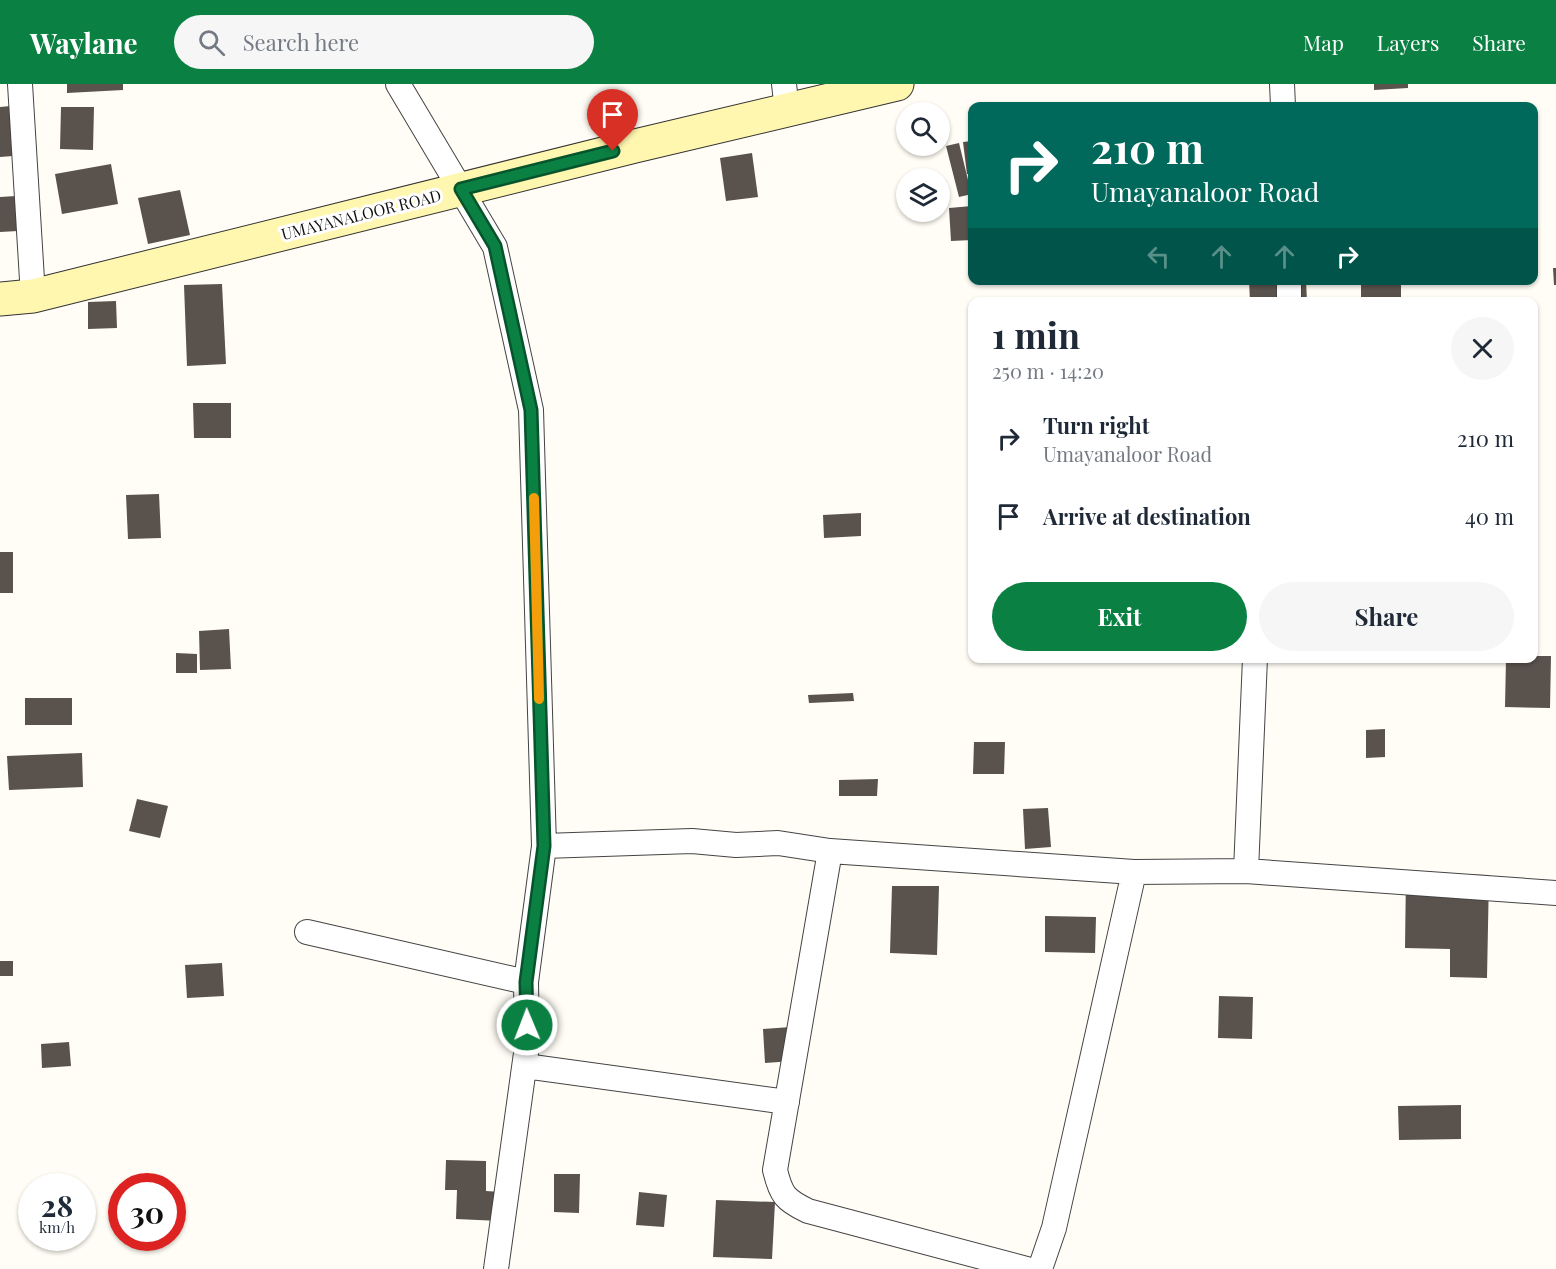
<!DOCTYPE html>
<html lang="en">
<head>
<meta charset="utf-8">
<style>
  body { margin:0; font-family:"Playfair Display",serif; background:#f6f6f7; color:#1f2937; height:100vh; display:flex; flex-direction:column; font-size:22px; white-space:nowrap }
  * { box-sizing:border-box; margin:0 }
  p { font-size:20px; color:#747a83 }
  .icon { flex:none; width:33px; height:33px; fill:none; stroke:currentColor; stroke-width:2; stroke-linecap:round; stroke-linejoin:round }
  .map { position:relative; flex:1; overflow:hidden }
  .details { position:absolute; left:968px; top:213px; width:570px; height:366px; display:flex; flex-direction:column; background:#fff; border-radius:12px; box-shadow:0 2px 4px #0004 }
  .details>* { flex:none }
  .guide { position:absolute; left:968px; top:18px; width:570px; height:183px; border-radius:12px; box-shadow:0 2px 4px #0004; background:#00695c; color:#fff; overflow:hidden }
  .tools { position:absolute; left:896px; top:18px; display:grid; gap:12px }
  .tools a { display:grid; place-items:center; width:54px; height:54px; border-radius:50%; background:#fff; box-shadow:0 2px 4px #0004; font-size:30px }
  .speed { position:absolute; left:18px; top:1089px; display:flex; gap:12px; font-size:30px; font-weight:700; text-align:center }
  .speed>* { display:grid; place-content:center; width:78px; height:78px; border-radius:50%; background:#fff; box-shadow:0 2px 4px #0004; line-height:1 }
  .speed small { font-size:15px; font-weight:400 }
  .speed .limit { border:9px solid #d22; background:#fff; color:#111 }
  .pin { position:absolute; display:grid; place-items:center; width:51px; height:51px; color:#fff; margin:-62px -26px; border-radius:50% 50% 50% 0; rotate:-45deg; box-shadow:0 0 6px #0007 }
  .pin .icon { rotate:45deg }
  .me { position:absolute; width:66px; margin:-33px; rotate:359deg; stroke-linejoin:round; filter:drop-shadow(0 0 4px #0008) }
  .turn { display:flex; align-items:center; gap:21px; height:126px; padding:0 24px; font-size:27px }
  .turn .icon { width:78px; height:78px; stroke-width:2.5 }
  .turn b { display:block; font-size:42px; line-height:51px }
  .lanes { display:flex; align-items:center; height:57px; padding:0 24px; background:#0003; justify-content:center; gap:30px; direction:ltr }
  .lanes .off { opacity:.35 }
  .round { display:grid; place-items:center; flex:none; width:63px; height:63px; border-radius:32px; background:#f6f6f7 }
  .overview { display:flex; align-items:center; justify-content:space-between; height:102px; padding:0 24px }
  h1 { font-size:36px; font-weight:700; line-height:45px }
  .primary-button { display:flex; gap:12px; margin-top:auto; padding:12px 24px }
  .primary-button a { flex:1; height:69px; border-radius:36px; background:#0b8043; color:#fff; font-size:24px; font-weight:700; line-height:69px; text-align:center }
  .primary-button a+a { background:#f6f6f7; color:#1f2937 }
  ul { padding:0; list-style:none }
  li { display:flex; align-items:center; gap:18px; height:78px; padding:0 24px }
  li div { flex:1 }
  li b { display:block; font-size:22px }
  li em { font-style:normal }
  header { display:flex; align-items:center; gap:36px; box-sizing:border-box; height:84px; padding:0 30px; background:#0b8043; color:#fff }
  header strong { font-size:28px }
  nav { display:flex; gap:33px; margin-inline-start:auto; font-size:21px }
  .search { width:420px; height:54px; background:#f6f6f7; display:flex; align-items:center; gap:15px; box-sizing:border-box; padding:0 21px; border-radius:33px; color:#747a83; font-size:22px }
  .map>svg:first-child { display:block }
</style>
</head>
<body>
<header>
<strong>Waylane</strong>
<div class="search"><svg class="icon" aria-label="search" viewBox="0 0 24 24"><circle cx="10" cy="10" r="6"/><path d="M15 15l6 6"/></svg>Search here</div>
<nav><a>Map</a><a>Layers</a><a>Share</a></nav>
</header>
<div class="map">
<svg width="1556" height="1185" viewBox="0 0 1556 1185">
  <rect width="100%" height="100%" fill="#fffdf5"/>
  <path fill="#5a524d" d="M 67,0 L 123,0 L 123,6 L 67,9 Z
    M 1374,0 L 1408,0 L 1408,4 L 1374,6 Z
    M 11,22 L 13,72 L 0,73 L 0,23 Z
    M 61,23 L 94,23 L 93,66 L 60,65 Z
    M 972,57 L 972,90 L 967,90 L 963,58 Z
    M 959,59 L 968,96 L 968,94 L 972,93 L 972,110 L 959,113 L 946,62 Z
    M 752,69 L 758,113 L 726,117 L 720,74 Z
    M 111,80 L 118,120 L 62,130 L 55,90 Z
    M 180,106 L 190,151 L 148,160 L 138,114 Z
    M 16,112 L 18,147 L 0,148 L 0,113 Z
    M 972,122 L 972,156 L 951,157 L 949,124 Z
    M 1553,184 L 1556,184 L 1556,201 L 1554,201 Z
    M 1249,196 L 1306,196 L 1307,218 L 1250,218 Z
    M 1361,196 L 1401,196 L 1401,218 L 1361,218 Z
    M 222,200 L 226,280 L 187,282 L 184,201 Z
    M 116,217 L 117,244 L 88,245 L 88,218 Z
    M 193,319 L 231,319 L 231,354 L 194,354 Z
    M 159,410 L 161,454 L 128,455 L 126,411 Z
    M 861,429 L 861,452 L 824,454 L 823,431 Z
    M 0,468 L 13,468 L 13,509 L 0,509 Z
    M 229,545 L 231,585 L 200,586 L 199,547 Z
    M 176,569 L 197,570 L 197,589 L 176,589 Z
    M 1533,572 L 1551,572 L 1550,624 L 1505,623 L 1506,574 L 1533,574 Z
    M 853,609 L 854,617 L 809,619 L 808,611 Z
    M 25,614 L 72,614 L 72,641 L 25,641 Z
    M 1385,645 L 1385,673 L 1366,674 L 1366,646 Z
    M 974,658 L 1005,658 L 1004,690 L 973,690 Z
    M 82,669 L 83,703 L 9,706 L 7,672 Z
    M 878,695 L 877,712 L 839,712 L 839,696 Z
    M 137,715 L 168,722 L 160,754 L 129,747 Z
    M 1048,724 L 1051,763 L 1025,765 L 1023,725 Z
    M 1406,789 L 1489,791 L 1487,894 L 1450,893 L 1450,865 L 1405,864 Z
    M 892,802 L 939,802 L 937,871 L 890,869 Z
    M 1045,832 L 1096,833 L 1095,869 L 1045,868 Z
    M 0,877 L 13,877 L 13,892 L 0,892 Z
    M 222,879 L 224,912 L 187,914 L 185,881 Z
    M 1219,912 L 1253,913 L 1252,955 L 1218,954 Z
    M 791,943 L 793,977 L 765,979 L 763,945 Z
    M 69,958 L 71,982 L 42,984 L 41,960 Z
    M 1461,1021 L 1461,1055 L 1399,1056 L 1398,1022 Z
    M 446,1076 L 486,1077 L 486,1107 L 501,1108 L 500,1137 L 456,1135 L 457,1106 L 445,1106 Z
    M 554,1090 L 580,1090 L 579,1129 L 554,1128 Z
    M 639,1108 L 667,1111 L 664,1143 L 636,1141 Z
    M 716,1116 L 775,1118 L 772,1175 L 713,1173 Z"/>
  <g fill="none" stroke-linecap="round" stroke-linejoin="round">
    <defs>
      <path id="minor" d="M 20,0 L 33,212
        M 398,0 L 495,163 L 531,326 L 544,762
        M 784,0 L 787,27
        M 1282,0 L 1283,22
        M 1289,196 L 1289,218
        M 830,767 L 775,1086 C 781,1111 785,1116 808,1127 L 1027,1185
        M 1246,787 L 1255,574
        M 307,848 L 526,898
        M 525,982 L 787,1018
        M 496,1185 L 527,962 L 526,898 L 544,762 L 692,757 L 736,761 L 778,759 L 830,767 L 1134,788 L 1246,787 L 1556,809
        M 1040,1185 L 1054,1144 L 1134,788"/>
      <path id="secondary" d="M 0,215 L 33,212 L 635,62 L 897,0"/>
    </defs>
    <use href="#minor" stroke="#444" stroke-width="26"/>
    <use href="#secondary" stroke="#333" stroke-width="35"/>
    <use href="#minor" stroke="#fff" stroke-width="24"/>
    <use href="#secondary" stroke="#fff6b0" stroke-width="33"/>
  </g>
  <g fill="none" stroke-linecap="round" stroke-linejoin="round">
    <defs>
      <path id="route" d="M 527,941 L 526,898 L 544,762 L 531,326 L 495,162 L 461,105 L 613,67"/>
    </defs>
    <use href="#route" stroke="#07532c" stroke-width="15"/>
    <use href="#route" stroke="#0b8043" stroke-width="10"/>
    <path stroke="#f59e0b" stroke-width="10" d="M 534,414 L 539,615"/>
  </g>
  <g text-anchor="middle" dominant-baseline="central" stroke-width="6" stroke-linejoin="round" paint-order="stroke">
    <g font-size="16" fill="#111" stroke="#fff">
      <text transform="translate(361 130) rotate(-14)">UMAYANALOOR ROAD</text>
    </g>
  </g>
</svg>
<div class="tools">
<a><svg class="icon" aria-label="search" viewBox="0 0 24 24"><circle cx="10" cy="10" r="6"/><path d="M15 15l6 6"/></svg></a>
<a><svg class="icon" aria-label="layers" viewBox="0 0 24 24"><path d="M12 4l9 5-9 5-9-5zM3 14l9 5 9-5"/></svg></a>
</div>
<div class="speed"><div>28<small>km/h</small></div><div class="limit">30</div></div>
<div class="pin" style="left:613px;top:67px;background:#d93025"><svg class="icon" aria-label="arrive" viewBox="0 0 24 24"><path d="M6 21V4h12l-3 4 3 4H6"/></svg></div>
<svg class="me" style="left:527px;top:941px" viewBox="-20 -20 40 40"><circle r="17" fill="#0b8043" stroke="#fff" stroke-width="3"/><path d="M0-11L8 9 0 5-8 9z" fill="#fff"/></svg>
<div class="guide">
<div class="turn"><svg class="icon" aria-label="right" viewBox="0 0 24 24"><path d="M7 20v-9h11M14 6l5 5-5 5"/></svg><div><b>210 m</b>Umayanaloor Road</div></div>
<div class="lanes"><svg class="icon off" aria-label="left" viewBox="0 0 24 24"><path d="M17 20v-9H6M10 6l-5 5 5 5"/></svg><svg class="icon off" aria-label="ahead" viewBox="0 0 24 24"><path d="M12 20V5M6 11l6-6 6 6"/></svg><svg class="icon off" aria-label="ahead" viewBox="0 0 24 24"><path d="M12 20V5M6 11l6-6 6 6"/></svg><svg class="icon" aria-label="right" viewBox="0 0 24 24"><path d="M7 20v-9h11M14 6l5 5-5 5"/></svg></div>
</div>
<section class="details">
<div class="overview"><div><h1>1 min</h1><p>250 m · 14:20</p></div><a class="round"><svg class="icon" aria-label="close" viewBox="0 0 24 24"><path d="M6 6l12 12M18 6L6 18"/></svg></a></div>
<ul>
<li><svg class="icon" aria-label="right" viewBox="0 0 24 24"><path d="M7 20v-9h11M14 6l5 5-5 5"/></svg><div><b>Turn right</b><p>Umayanaloor Road</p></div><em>210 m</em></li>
<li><svg class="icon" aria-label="arrive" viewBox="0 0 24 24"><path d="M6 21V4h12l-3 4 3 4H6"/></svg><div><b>Arrive at destination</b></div><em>40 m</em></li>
</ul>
<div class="primary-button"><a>Exit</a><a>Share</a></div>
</section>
</div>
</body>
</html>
